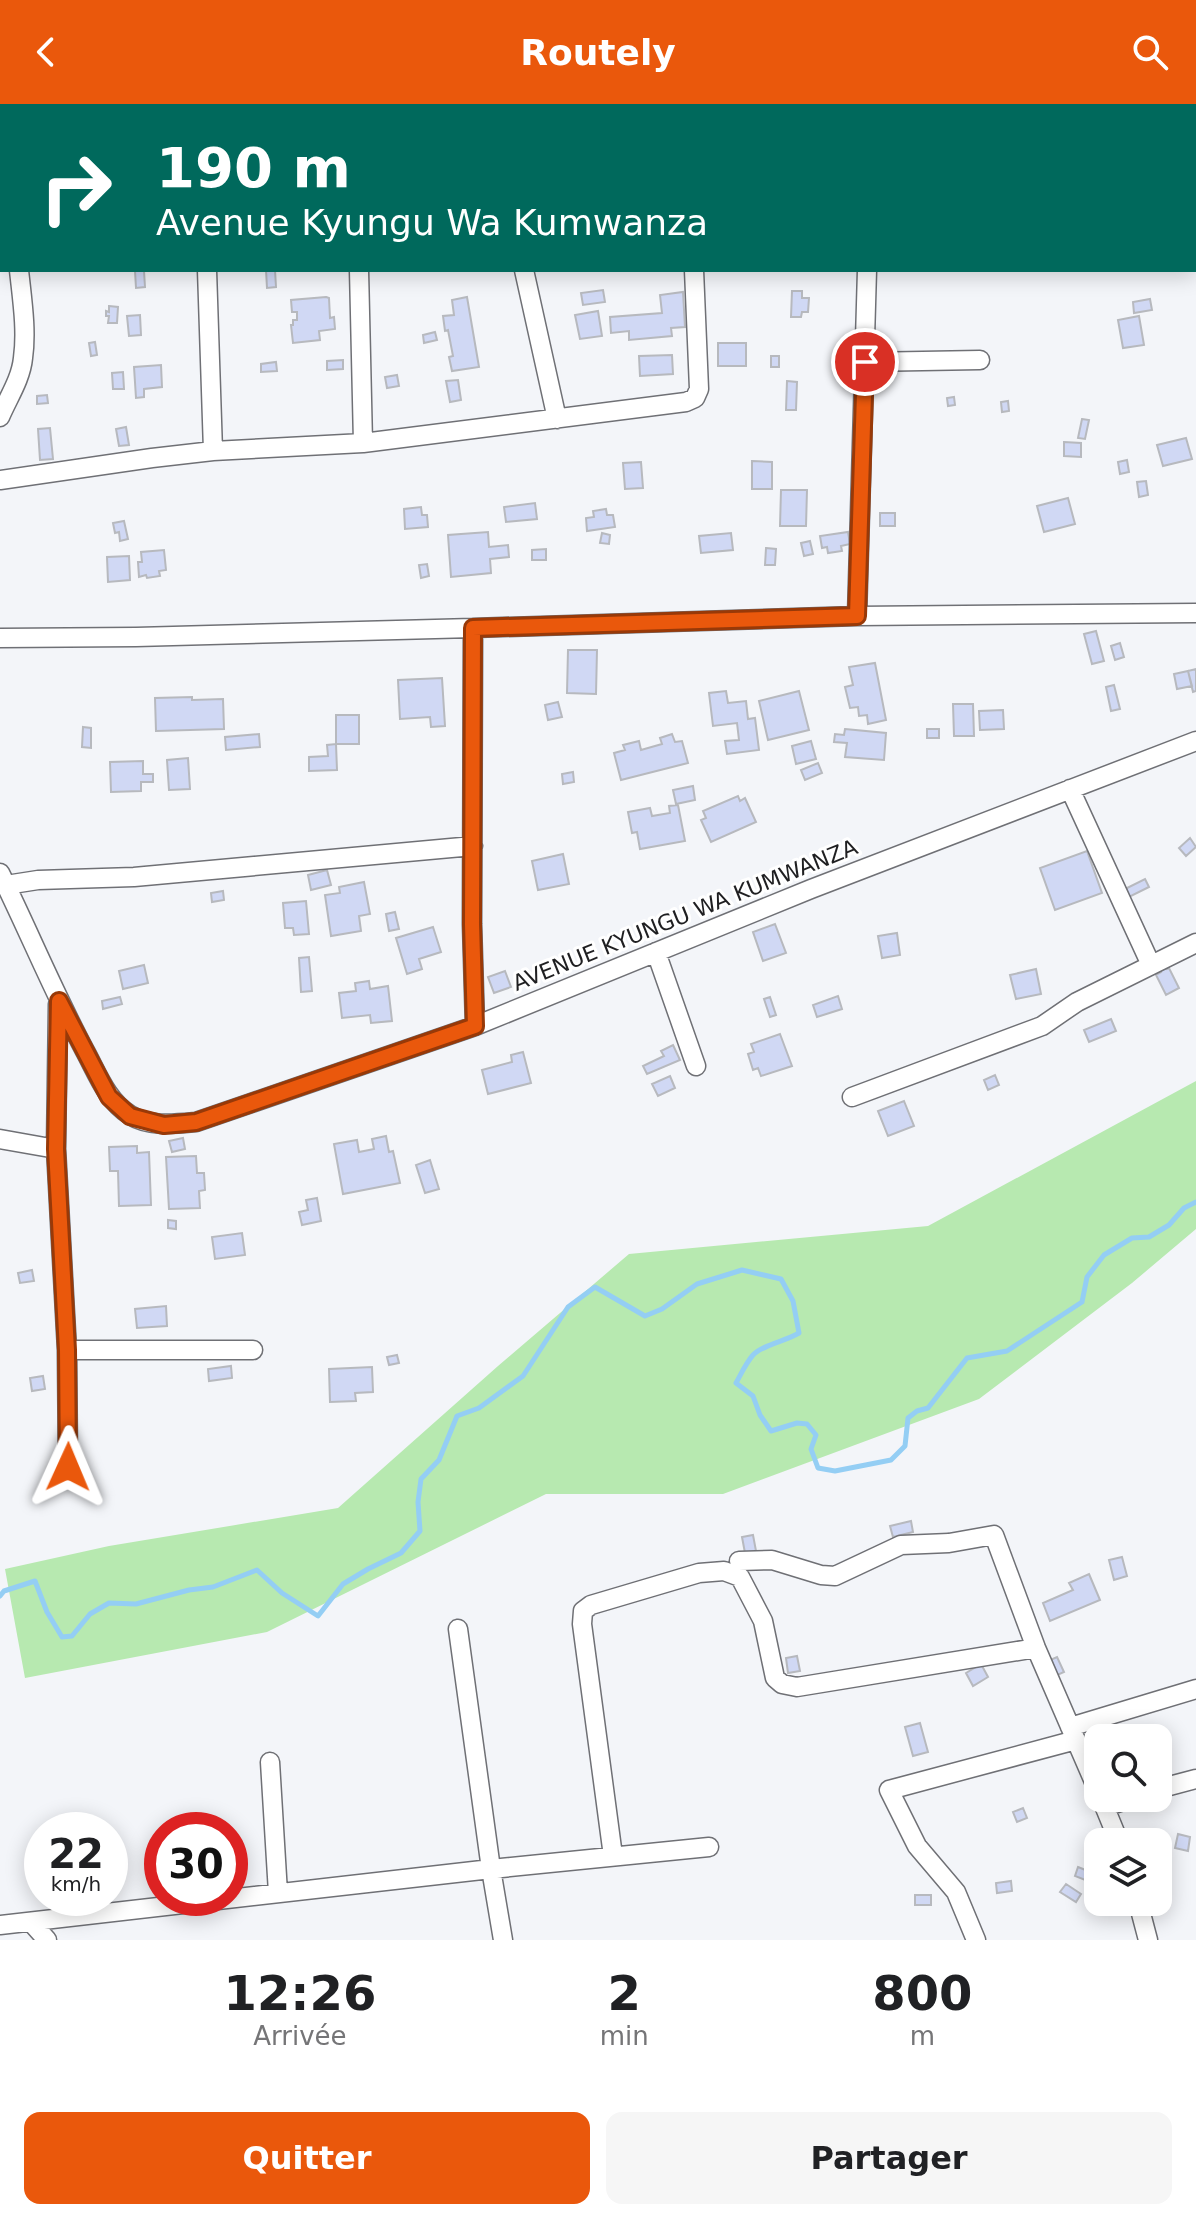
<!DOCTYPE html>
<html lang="fr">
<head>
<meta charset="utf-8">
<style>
  body { margin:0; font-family:"DejaVu Sans",sans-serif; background:#f6f6f6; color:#202124; height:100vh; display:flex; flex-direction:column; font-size:30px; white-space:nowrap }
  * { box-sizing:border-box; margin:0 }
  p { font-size:26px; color:#757577 }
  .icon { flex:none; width:44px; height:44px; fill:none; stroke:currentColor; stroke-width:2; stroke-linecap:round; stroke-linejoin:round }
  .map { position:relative; height:1836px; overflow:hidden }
  .panel { display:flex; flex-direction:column; background:#fff; flex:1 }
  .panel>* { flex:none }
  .banner { position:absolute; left:0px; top:0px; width:1196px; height:168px; box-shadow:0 4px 20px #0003; background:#00695c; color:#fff; overflow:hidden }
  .fabs { position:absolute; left:1084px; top:1620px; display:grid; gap:16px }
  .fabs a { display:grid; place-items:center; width:88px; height:88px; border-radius:16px; background:#fff; box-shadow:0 4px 20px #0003; font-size:40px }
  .speed { position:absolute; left:24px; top:1708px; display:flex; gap:16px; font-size:40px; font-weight:700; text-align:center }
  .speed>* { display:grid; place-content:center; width:104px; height:104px; border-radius:50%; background:#fff; box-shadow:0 4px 20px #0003; line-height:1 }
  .speed small { font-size:20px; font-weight:400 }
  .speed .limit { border:12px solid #d22; background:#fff; color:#111 }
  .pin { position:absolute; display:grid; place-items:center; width:68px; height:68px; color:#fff; margin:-34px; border:4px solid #fff; border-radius:50%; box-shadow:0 2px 8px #0007 }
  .me { position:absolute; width:88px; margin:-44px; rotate:1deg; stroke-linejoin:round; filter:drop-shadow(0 0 6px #0008) }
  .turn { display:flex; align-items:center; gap:28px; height:168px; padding:0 24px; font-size:36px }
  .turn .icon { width:104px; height:104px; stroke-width:2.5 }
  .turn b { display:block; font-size:56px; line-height:68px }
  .eta { display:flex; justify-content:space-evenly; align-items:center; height:136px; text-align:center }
  .eta b { font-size:48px; font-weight:800; line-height:56px }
  .action { display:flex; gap:16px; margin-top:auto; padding:16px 24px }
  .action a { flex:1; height:92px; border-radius:16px; background:#ea580c; color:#fff; font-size:32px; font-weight:800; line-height:92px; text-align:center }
  .action a+a { background:#f6f6f6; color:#202124 }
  header { display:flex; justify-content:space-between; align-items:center; height:104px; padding:0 24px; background:#ea580c; color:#fff; font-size:36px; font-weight:800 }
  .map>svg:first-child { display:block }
</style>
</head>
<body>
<header><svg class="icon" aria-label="back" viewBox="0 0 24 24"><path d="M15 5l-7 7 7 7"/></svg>Routely<svg class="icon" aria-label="search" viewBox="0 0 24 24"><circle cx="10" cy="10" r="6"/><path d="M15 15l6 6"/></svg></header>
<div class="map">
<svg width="1196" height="1836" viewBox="0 0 1196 1836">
  <rect width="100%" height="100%" fill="#f3f5f9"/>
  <path fill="#b7e9b0" d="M 1196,977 L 1196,1125 L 1132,1179 L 979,1295 L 723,1390 L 546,1390 L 267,1528 L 25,1574 L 5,1465 L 109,1442 L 338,1404 L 498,1262 L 629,1150 L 928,1122 Z"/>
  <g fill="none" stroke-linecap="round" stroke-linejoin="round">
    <path stroke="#94cef4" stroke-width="5" d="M 0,1492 L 4,1487 L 35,1477 L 47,1508 L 62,1533 L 72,1532 L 90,1510 L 109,1499 L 136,1500 L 189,1486 L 213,1483 L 257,1466 L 282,1489 L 318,1512 L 343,1480 L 368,1465 L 401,1449 L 420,1427 L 418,1398 L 421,1375 L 439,1356 L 457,1312 L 479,1304 L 523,1272 L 568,1203 L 595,1183 L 645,1212 L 662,1205 L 697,1180 L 742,1166 L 781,1175 L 793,1197 L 799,1229 C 786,1237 762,1241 753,1251 C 746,1259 741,1270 736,1279 L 753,1292 L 760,1311 L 771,1327 L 797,1319 L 807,1320 L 816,1331 L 811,1345 L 818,1364 L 835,1367 L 891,1356 L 905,1342 L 908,1314 L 917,1307 L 928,1304 L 967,1254 L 1007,1247 L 1082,1198 L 1087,1173 L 1104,1151 L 1132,1134 L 1149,1133 L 1169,1121 L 1184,1104 L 1196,1098"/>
  </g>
  <path fill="#d0d8f4" stroke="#b7b9be" stroke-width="2" d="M 266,166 L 275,166 L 276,183 L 267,184 Z
    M 135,167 L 144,167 L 145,183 L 136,184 Z
    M 603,186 L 605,198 L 583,201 L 581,189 Z
    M 792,187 L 802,187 L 802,194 L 809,194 L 808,208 L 802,208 L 801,213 L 791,213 Z
    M 683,188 L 685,223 L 671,224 L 672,232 L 629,236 L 629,227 L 611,229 L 610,213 L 662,209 L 660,191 Z
    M 326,193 L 329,194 L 330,214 L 334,213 L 335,225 L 319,227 L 320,236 L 293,239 L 291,221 L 293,221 L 293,216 L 297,216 L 297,208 L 292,208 L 291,196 Z
    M 467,193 L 479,263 L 452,267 L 449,253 L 453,252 L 448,226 L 445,227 L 443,212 L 454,211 L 452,196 Z
    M 1150,195 L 1152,206 L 1134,209 L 1133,198 Z
    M 109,202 L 118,203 L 117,219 L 108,219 L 109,212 L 106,212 L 106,207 L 109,208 Z
    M 598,207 L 602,232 L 580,235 L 575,211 Z
    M 140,211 L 141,231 L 129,232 L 127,212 Z
    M 1139,212 L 1144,241 L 1123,244 L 1118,216 Z
    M 435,228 L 437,236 L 424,239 L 423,231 Z
    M 95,238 L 97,251 L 91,252 L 89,239 Z
    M 718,239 L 746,239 L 746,262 L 718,262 Z
    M 672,251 L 673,270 L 640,272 L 639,252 Z
    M 771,252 L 779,252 L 779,263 L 771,263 Z
    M 343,256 L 343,265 L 327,266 L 327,257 Z
    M 276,258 L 277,267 L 261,268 L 261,260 Z
    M 161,261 L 162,283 L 144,285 L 144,293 L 136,294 L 134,263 Z
    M 123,268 L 124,285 L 113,285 L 112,269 Z
    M 397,271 L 399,282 L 387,284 L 385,273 Z
    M 458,276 L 461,296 L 450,298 L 446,277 Z
    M 787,277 L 797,278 L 796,306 L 786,306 Z
    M 47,291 L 48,299 L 37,300 L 37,292 Z
    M 954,293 L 955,301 L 948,302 L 947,294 Z
    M 1008,297 L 1009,307 L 1002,308 L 1001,298 Z
    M 1082,315 L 1089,316 L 1085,335 L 1078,334 Z
    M 126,323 L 129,341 L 119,342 L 116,325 Z
    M 50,324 L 53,355 L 40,356 L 38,325 Z
    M 1186,334 L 1192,355 L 1163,362 L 1157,341 Z
    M 1064,338 L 1081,339 L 1081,353 L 1064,352 Z
    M 1127,356 L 1129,368 L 1120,370 L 1118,358 Z
    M 752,357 L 772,358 L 772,385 L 752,385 Z
    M 641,358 L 643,384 L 625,385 L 623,359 Z
    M 1146,377 L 1148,391 L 1139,393 L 1137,378 Z
    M 781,386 L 807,386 L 806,422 L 780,422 Z
    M 1068,394 L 1075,420 L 1044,428 L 1037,402 Z
    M 535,399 L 537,415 L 506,418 L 504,403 Z
    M 421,403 L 422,411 L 427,411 L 428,423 L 405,425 L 404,405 Z
    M 606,405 L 607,411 L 613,411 L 615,423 L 587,427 L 586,414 L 594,413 L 593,407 Z
    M 880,409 L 895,409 L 895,422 L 880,422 Z
    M 124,417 L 128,435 L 120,437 L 119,428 L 115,429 L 113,419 Z
    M 488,428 L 489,443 L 508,441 L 509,453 L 490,455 L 491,469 L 451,473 L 448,431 Z
    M 848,428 L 850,440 L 841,442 L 842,447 L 828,449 L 827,443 L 822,444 L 820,432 Z
    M 602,429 L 610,431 L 609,440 L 600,439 Z
    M 731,429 L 733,446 L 701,449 L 699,432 Z
    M 810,437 L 813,450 L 804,452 L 801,439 Z
    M 766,444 L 776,445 L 775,461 L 765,461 Z
    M 546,445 L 546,456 L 532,456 L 532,446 Z
    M 164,446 L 166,466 L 159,467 L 160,472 L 147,474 L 146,471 L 139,473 L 138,458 L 142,458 L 141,448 Z
    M 129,452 L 130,476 L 108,478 L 107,453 Z
    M 427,460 L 429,472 L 421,474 L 419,461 Z
    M 1096,527 L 1104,557 L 1092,560 L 1084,530 Z
    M 1120,539 L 1124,553 L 1115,556 L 1111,542 Z
    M 568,546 L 597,546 L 596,590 L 567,589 Z
    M 875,559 L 886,616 L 868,620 L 867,611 L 859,612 L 858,603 L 850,604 L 845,583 L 853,581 L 849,563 Z
    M 1196,565 L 1196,587 L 1193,588 L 1188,567 Z
    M 1188,567 L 1192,582 L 1177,585 L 1174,570 Z
    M 442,574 L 445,622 L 431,623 L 430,613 L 400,615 L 398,576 Z
    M 1114,581 L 1120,605 L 1111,607 L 1106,583 Z
    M 726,587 L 728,599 L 746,597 L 748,615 L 755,614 L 759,646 L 727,650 L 725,637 L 739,636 L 737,619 L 713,622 L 709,589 Z
    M 799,587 L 809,626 L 768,636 L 759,597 Z
    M 192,593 L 192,596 L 223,595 L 224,625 L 156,627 L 155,594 Z
    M 558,598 L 562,613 L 548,616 L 545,601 Z
    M 953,600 L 973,600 L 974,632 L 954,632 Z
    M 1003,606 L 1004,625 L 980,626 L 979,607 Z
    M 336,611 L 359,611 L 359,640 L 336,640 Z
    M 83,623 L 91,624 L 91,644 L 82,643 Z
    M 845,625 L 886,629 L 884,656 L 845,653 L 847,639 L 834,638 L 835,630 L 844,631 Z
    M 927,625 L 939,625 L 939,634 L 927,634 Z
    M 259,630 L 260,643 L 226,646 L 225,633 Z
    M 672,630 L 675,638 L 682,637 L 688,659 L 621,676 L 614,649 L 625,646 L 623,641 L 639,637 L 641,646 L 662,640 L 660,634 Z
    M 811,637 L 816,655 L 796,660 L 792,642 Z
    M 336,640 L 337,666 L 309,667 L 309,653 L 328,652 L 327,641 Z
    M 188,654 L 190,685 L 169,686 L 167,656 Z
    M 143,657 L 143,670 L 153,670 L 153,678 L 141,678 L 141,687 L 111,688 L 110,658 Z
    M 818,659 L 822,669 L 805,676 L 801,666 Z
    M 573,668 L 574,678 L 563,680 L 562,670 Z
    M 693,682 L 695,696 L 676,700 L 673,686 Z
    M 738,692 L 740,697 L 745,694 L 756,718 L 711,738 L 701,716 L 706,714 L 703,707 Z
    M 678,701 L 685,737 L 640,745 L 637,728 L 632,729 L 628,708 L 650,704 L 652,712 L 670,709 L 669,702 Z
    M 1190,734 L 1196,743 L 1186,752 L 1179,744 Z
    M 1087,747 L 1102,789 L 1055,806 L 1040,764 Z
    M 563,750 L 569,780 L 538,786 L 532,757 Z
    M 327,766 L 331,781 L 311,786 L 308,771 Z
    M 1145,775 L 1149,783 L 1127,794 L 1123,786 Z
    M 364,778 L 370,810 L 359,812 L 361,827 L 331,832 L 325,791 L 340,789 L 339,783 Z
    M 223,787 L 224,796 L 212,798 L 211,789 Z
    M 306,797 L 309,830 L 294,831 L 293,824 L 285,824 L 283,799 Z
    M 395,808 L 399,825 L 389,827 L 386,810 Z
    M 775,820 L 786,849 L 763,857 L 753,828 Z
    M 433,823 L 441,848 L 419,855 L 422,865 L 407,870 L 396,834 Z
    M 897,829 L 900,851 L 882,854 L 878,832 Z
    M 309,853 L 312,887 L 301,888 L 299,854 Z
    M 1163,858 L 1167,865 L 1169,864 L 1179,884 L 1166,891 L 1156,871 L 1161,868 L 1158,861 Z
    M 144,861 L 148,879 L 123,885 L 119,867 Z
    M 1036,865 L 1041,890 L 1016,895 L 1010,871 Z
    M 505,867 L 511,883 L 494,889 L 488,873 Z
    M 369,877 L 370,885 L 388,882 L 392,917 L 371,919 L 370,911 L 342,914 L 339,889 L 356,887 L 355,879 Z
    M 838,892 L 842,905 L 817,913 L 813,901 Z
    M 120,893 L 122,900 L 103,905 L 102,897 Z
    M 770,893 L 776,911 L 770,913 L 764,895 Z
    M 1111,915 L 1116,927 L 1089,938 L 1084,926 Z
    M 780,930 L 792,962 L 761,972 L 758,964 L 753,966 L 748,950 L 754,948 L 751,940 Z
    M 673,941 L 680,956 L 647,970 L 643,962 L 664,952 L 661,947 Z
    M 523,948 L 531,979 L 488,990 L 482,966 L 512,958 L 511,951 Z
    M 995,971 L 999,981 L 988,986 L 984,976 Z
    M 670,972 L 675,984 L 658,992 L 652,980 Z
    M 904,997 L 914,1022 L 888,1032 L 878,1007 Z
    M 386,1032 L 389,1048 L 393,1047 L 400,1079 L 343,1090 L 334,1040 L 357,1036 L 359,1048 L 374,1045 L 372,1035 Z
    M 183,1034 L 185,1045 L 172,1048 L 169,1037 Z
    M 137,1042 L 137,1049 L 149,1048 L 151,1101 L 119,1102 L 118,1067 L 110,1067 L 109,1043 Z
    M 196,1052 L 197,1069 L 204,1069 L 205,1086 L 199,1087 L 200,1104 L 169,1105 L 166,1053 Z
    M 430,1056 L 439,1085 L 425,1089 L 416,1061 Z
    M 317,1094 L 321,1117 L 302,1121 L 299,1108 L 308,1106 L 306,1096 Z
    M 168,1116 L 176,1117 L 176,1125 L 168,1124 Z
    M 242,1129 L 245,1151 L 215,1155 L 212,1133 Z
    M 32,1166 L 34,1177 L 20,1179 L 18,1169 Z
    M 166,1202 L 167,1222 L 137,1224 L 135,1205 Z
    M 397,1251 L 399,1259 L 389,1261 L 387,1253 Z
    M 231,1262 L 232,1274 L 209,1277 L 208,1265 Z
    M 372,1263 L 373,1288 L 355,1289 L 356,1297 L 330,1298 L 329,1265 Z
    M 43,1272 L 45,1285 L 32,1287 L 30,1274 Z
    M 911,1417 L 913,1428 L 893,1433 L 890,1422 Z
    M 753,1431 L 756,1447 L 745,1449 L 742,1433 Z
    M 1122,1453 L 1127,1472 L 1114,1476 L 1109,1456 Z
    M 1089,1470 L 1100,1496 L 1050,1517 L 1043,1499 L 1073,1486 L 1069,1479 Z
    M 797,1552 L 800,1567 L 788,1569 L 786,1554 Z
    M 1057,1553 L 1064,1568 L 1055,1572 L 1048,1557 Z
    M 981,1560 L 988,1573 L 973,1582 L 966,1569 Z
    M 920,1619 L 928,1648 L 913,1652 L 905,1623 Z
    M 1023,1704 L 1027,1714 L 1017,1718 L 1013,1708 Z
    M 1178,1730 L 1190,1733 L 1188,1747 L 1175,1744 Z
    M 1078,1763 L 1098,1771 L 1098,1781 L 1075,1772 Z
    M 1011,1777 L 1012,1787 L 997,1789 L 996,1779 Z
    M 1066,1780 L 1081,1790 L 1076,1798 L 1060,1788 Z
    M 915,1791 L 931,1791 L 931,1801 L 915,1801 Z"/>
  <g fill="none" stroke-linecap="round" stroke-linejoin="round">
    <defs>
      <path id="minor" d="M 6,0 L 6,2
        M 202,0 L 202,2
        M 353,0 L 353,2
        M 488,0 L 488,2
        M 870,2 L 870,0
        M 1194,103 L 1196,103
        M 207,166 L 213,347
        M 524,166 L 557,315
        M 865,258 L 980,256
        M 0,313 C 8,294 21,275 23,254 C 27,226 22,195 19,166
        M 363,339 L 686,298 L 695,294 L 699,285 L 694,166
        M 0,376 L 152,354 L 213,347 L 363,339 L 359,166
        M 857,512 L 1196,509
        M 0,534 L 136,533 L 473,524
        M 1070,685 L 1151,861
        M 0,769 C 29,828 54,889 85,947 C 97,969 107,997 130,1011 C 149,1023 174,1020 196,1018 L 475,922 L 811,785 L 1196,637
        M 6,781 L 38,776 L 134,773 L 473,742
        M 656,848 L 696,962
        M 58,900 L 56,1045 L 67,1246 L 68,1363
        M 475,922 L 472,820 L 473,524 L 857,512 L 867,166
        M 852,993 L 1042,922 L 1077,898 L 1196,839
        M 0,1035 L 56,1045
        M 67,1246 L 253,1246
        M 739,1457 L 772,1456 L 821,1471 L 835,1472 L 901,1441 L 949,1439 L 994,1431 L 1036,1544 L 1098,1687
        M 458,1525 L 491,1765 L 709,1743
        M 1070,1623 L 1196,1585
        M 270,1658 L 278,1789
        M 1158,1685 L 1196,1675
        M 1101,1694 L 1119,1738
        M 1105,1703 L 1132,1694
        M 613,1752 L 582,1520 L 583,1507 L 591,1501 L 699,1469 L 724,1467 L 740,1473 L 763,1517 L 775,1574 L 782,1580 L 797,1583 L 1036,1544
        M 1138,1798 L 1148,1836
        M 31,1818 L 47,1836
        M 0,1821 L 491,1765 L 503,1836
        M 976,1836 L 956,1788 L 917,1742 L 889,1686 L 1076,1636"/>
    </defs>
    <use href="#minor" stroke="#6f7075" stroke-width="21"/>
    <use href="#minor" stroke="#fff" stroke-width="18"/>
  </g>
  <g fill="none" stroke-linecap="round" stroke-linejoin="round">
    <defs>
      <path id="route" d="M 68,1363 L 67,1246 L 56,1045 L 59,897 L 109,993 L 130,1012 L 164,1021 L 196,1018 L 475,922 L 472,820 L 473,524 L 857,512 L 865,258"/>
    </defs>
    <use href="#route" stroke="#983908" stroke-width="20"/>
    <use href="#route" stroke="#ea580c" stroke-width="14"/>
  </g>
  <g text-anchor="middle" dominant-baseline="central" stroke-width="6" stroke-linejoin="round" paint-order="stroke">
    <g font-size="22" fill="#1f1f21" stroke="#fff">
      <text transform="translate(685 811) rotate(-22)">AVENUE KYUNGU WA KUMWANZA</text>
    </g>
  </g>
</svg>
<div class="fabs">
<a><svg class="icon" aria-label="search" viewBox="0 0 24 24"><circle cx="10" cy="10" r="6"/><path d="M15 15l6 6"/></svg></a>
<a><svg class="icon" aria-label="layers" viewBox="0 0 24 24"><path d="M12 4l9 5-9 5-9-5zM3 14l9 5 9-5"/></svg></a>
</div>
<div class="speed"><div>22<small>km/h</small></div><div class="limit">30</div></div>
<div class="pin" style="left:865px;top:258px;background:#d93025"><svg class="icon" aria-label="arrive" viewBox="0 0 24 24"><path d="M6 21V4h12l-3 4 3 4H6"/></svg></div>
<svg class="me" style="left:68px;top:1363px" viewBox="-20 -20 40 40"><path d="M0-17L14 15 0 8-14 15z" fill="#ea580c" stroke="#fff" stroke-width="4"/></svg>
<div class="banner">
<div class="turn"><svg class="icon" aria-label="right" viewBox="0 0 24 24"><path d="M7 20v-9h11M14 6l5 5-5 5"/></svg><div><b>190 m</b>Avenue Kyungu Wa Kumwanza</div></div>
</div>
</div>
<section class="panel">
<div class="eta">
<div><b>12:26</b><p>Arrivée</p></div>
<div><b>2</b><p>min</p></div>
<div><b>800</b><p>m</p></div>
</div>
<div class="action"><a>Quitter</a><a>Partager</a></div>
</section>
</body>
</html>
